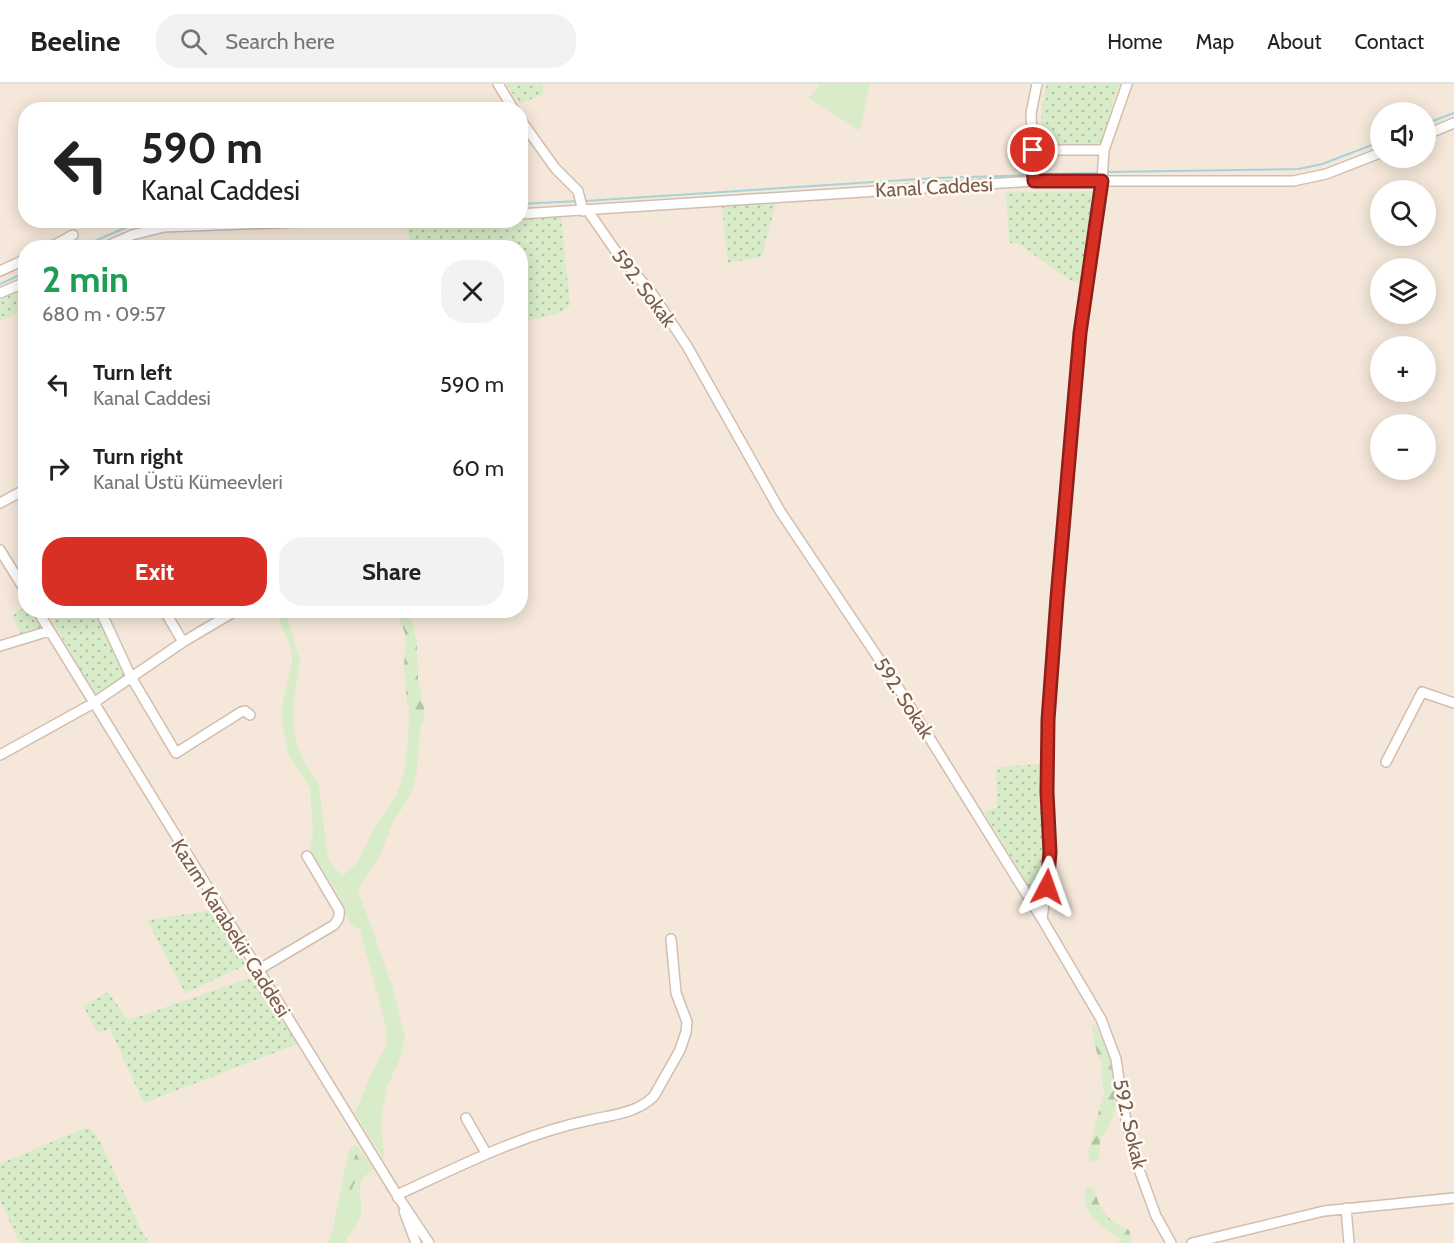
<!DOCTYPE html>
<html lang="en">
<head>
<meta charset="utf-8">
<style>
  body { margin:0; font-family:Cabin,sans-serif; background:#f2f2f2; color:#222; height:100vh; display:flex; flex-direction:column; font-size:22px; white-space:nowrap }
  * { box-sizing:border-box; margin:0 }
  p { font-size:20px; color:#767676 }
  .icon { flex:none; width:33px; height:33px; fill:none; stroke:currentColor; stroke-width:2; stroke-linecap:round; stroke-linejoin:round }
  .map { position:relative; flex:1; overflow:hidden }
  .sheet { position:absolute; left:18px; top:156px; width:510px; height:378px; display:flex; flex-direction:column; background:#fff; border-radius:24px; box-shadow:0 3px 15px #0003 }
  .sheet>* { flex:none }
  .top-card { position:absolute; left:18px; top:18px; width:510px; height:126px; border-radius:24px; box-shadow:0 3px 15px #0003; background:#fff; color:#222; overflow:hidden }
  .tools { position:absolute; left:1370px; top:18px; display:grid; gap:12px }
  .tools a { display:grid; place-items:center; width:66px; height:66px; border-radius:50%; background:#fff; box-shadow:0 3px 15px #0003; font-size:30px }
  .pin { position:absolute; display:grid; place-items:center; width:51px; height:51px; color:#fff; margin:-26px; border:3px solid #fff; border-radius:50%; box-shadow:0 2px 6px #0007 }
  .me { position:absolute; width:66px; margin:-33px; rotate:4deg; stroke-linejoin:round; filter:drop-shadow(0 0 4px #0008) }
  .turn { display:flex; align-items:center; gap:21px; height:126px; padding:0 24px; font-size:27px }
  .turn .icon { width:78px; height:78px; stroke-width:2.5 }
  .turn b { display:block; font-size:42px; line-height:51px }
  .round { display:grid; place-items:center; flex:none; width:63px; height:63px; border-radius:24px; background:#f2f2f2 }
  .summary { display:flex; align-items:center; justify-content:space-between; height:102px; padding:0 24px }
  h1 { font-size:36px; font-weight:700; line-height:45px; color:#1e9e55 }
  .action { display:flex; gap:12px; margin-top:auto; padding:12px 24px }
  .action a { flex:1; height:69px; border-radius:24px; background:#d93025; color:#fff; font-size:24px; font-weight:700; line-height:69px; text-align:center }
  .action a+a { background:#f2f2f2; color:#222 }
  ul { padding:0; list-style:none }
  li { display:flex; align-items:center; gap:18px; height:84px; padding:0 24px }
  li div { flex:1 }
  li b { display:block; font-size:22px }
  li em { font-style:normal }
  header { display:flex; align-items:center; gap:36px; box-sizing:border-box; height:84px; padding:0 30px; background:#fff; border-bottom:2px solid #e0e0e0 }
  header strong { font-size:28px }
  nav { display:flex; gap:33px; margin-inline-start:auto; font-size:21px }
  .search { width:420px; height:54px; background:#f2f2f2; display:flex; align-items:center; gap:15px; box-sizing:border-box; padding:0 21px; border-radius:24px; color:#767676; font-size:22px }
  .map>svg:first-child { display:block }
</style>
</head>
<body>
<header>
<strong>Beeline</strong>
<div class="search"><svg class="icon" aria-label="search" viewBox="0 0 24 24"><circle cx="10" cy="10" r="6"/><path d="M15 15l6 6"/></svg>Search here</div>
<nav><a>Home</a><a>Map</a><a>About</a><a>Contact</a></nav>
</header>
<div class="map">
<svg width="1454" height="1159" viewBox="0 0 1454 1159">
  <defs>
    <pattern id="forest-firs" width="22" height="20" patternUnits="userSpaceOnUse" patternTransform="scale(1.5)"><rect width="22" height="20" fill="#d8ecc9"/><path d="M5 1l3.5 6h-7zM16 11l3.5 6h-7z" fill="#b4c2a5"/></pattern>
    <pattern id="park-dots" width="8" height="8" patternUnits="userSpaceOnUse" patternTransform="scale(1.5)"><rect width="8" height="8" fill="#d8ecc9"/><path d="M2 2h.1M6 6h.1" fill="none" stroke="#b4c2a5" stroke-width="1.8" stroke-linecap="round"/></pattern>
  </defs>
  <rect width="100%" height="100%" fill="#fdf6ec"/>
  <path fill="#f5e8da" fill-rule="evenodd" d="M 0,0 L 1454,0 L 1454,1159 L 0,1159 ZM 26,26 L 520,26 L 520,136 L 26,136 ZM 1380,28 L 1425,28 L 1425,74 L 1380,74 ZM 1380,106 L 1425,106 L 1425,152 L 1380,152 ZM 26,164 L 520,164 L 520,526 L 26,526 ZM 1380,184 L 1425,184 L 1425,230 L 1380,230 ZM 1380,262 L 1425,262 L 1425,308 L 1380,308 ZM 1380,340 L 1425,340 L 1425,386 L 1380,386 Z"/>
  <path fill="#d8ecc9" d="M 820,0 L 870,0 L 860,47 L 809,14 Z
    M 276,527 L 285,527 L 300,576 L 294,616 L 294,643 L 297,661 L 303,676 L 319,701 L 328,774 L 334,784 L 343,791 C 362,779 365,761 375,743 C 383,729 394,718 399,704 C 412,669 409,613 407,576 C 406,559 403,544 406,527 L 420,642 L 417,686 L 413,704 L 408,715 L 392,740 L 381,769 L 358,806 L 392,901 L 405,953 L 399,977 L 387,1003 L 382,1029 L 381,1041 L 385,1077 L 355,1029 L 368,997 L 387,960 L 386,943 L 360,846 L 351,841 L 334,803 L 321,787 L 310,765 L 313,749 L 310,704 L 289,672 L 282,641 L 282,623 L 292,576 L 291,565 Z
    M 356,1060 L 373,1085 C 350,1103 365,1112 360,1134 C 357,1143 349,1150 345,1159 L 328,1159 L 333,1144 L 348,1070 L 351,1064 Z"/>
  <path fill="url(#forest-firs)" d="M 397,527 L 409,527 L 417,559 L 418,595 L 424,624 L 424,635 L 420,647 L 412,648 L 410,641 L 414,626 L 407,620 L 404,582 L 406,552 Z
    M 1092,941 L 1095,941 L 1110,973 L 1116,1021 L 1114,1031 L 1100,1057 L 1099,1076 L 1093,1078 L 1089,1076 L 1088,1068 L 1104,1008 L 1101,989 L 1102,978 C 1095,969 1093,953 1092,941 Z
    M 355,1071 L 360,1071 L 365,1079 L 353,1102 L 349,1117 L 344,1117 C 335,1104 354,1084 355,1071 Z
    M 1087,1103 L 1094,1105 C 1100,1126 1108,1138 1129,1146 L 1131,1152 L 1129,1159 L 1118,1159 L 1120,1154 C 1103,1144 1076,1127 1087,1103 Z"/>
  <path fill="url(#park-dots)" d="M 506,0 L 542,0 L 543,10 L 520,20 Z
    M 1047,0 L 1119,0 L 1112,21 L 1106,57 L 1093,63 L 1040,64 L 1042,19 Z
    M 1097,107 L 1082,201 L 1066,194 L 1018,159 L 1009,159 L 1006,108 Z
    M 776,117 L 762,173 L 728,179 L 722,122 Z
    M 561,133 L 570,221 L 561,229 L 521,238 L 520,164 L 412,163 L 406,139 L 520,136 L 521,135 Z
    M 19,207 L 25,220 L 25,225 L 0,237 L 0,216 Z
    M 25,523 L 26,526 L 29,527 L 41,544 L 22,552 L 12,532 Z
    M 47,527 L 96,527 L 128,593 L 95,612 Z
    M 1042,680 L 1046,782 L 1040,822 L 984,728 L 997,723 L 996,683 Z
    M 213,826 L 246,881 L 185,909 L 147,836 Z
    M 256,892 L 297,960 L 144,1019 L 110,945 L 98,949 L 83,922 L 108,908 L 128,936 Z
    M 87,1043 L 96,1051 L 101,1059 L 140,1144 L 149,1159 L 19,1159 L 0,1116 L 0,1080 Z"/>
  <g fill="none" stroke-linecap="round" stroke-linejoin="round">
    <path stroke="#a5d3da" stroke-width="2" d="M 1425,40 L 1454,29
      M 1106,88 L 1299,85 L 1322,80 L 1380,58
      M 1037,90 L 1100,89
      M 585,117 L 935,94 L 1031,91
      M 520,120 L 579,117
      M 79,164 L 143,136
      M 0,200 L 26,188"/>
    <defs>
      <path id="minor" d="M 498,0 L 514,26
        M 520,35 L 555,84 L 578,107 L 583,127
        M 1425,51 L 1454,39
        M 1033,66 L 1104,66
        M 1034,97 L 1031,29 L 1037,0
        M 588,127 L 615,166 L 651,208 L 687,262 L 780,427 L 901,608 L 1042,835 L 1101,935 L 1116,975 L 1123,1023 L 1137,1080 L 1156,1132 L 1171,1159
        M 520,130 L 1034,97 L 1293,97 L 1326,90 L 1380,69
        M 49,164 L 73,151
        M 103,164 L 132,151 L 164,143 L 352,136
        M 0,187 L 26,175
        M 0,209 L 26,198
        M 0,419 L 26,405
        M 0,466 L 26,508
        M 37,526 L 397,1111 L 429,1159
        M 100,526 L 131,593 L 176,669 L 241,628 L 245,627 L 250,631
        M 164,526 L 183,558
        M 0,562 L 49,547
        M 0,671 L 92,620 L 183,558 L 237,526
        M 1386,678 L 1422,608 L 1454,619
        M 1042,835 L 1050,768 L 1047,708 L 1048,636 L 1057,514 L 1080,249 L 1102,97 L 1104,66 L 1127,0
        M 258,886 L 334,841 C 338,836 340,833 339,826 L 307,772
        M 466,1034 L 486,1069
        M 398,1114 L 397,1111 C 460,1082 522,1050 590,1036 C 611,1031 638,1029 654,1012 L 680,966 L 686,948 L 687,938 L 676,909 L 671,855
        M 1346,1124 L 1349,1159
        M 404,1127 L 416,1159
        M 1192,1159 L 1324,1127 L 1454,1114"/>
    </defs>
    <use href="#minor" stroke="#d1beb0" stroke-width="12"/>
    <use href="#minor" stroke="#fff" stroke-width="9"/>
  </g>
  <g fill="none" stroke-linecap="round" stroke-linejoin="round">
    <defs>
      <path id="route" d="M 1033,66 L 1034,97 L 1102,97 L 1080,249 L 1057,514 L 1048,636 L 1047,708 L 1050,768 L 1047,803"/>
    </defs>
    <use href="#route" stroke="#8d1f18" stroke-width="15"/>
    <use href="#route" stroke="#d93025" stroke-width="10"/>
  </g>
  <g text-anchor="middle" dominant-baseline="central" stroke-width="5" stroke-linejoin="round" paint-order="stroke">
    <g font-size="20" fill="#7a5c4d" stroke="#fffaf3">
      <text transform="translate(934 103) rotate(-3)">Kanal Caddesi</text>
      <text transform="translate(644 204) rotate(53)">592. Sokak</text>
      <text transform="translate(904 614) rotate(57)">592. Sokak</text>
      <text transform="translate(231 844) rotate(58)">Kazım Karabekir Caddesi</text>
      <text transform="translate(1130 1040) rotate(77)">592. Sokak</text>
    </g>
  </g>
</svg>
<div class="tools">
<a><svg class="icon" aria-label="sound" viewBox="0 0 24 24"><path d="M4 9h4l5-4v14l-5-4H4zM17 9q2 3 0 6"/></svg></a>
<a><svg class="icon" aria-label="search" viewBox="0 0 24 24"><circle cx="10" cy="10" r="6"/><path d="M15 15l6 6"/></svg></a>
<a><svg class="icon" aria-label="layers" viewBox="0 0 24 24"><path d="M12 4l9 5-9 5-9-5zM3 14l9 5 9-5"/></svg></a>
<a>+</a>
<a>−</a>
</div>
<div class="pin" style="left:1033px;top:66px;background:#d93025"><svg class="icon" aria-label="arrive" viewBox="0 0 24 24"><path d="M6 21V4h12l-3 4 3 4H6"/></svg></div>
<svg class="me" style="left:1047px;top:803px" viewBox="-20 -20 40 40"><path d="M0-17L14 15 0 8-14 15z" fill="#d93025" stroke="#fff" stroke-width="4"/></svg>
<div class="top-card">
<div class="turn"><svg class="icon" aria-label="left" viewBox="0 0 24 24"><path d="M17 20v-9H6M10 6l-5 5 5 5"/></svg><div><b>590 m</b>Kanal Caddesi</div></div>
</div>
<section class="sheet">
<div class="summary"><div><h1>2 min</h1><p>680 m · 09:57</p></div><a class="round"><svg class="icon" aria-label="close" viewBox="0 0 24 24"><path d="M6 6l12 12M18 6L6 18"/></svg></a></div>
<ul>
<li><svg class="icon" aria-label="left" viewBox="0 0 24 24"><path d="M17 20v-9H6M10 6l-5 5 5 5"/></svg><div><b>Turn left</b><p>Kanal Caddesi</p></div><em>590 m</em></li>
<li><svg class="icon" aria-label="right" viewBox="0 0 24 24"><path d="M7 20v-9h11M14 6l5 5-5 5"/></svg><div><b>Turn right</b><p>Kanal Üstü Kümeevleri</p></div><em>60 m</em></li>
</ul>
<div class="action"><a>Exit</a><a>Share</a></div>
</section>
</div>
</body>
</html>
